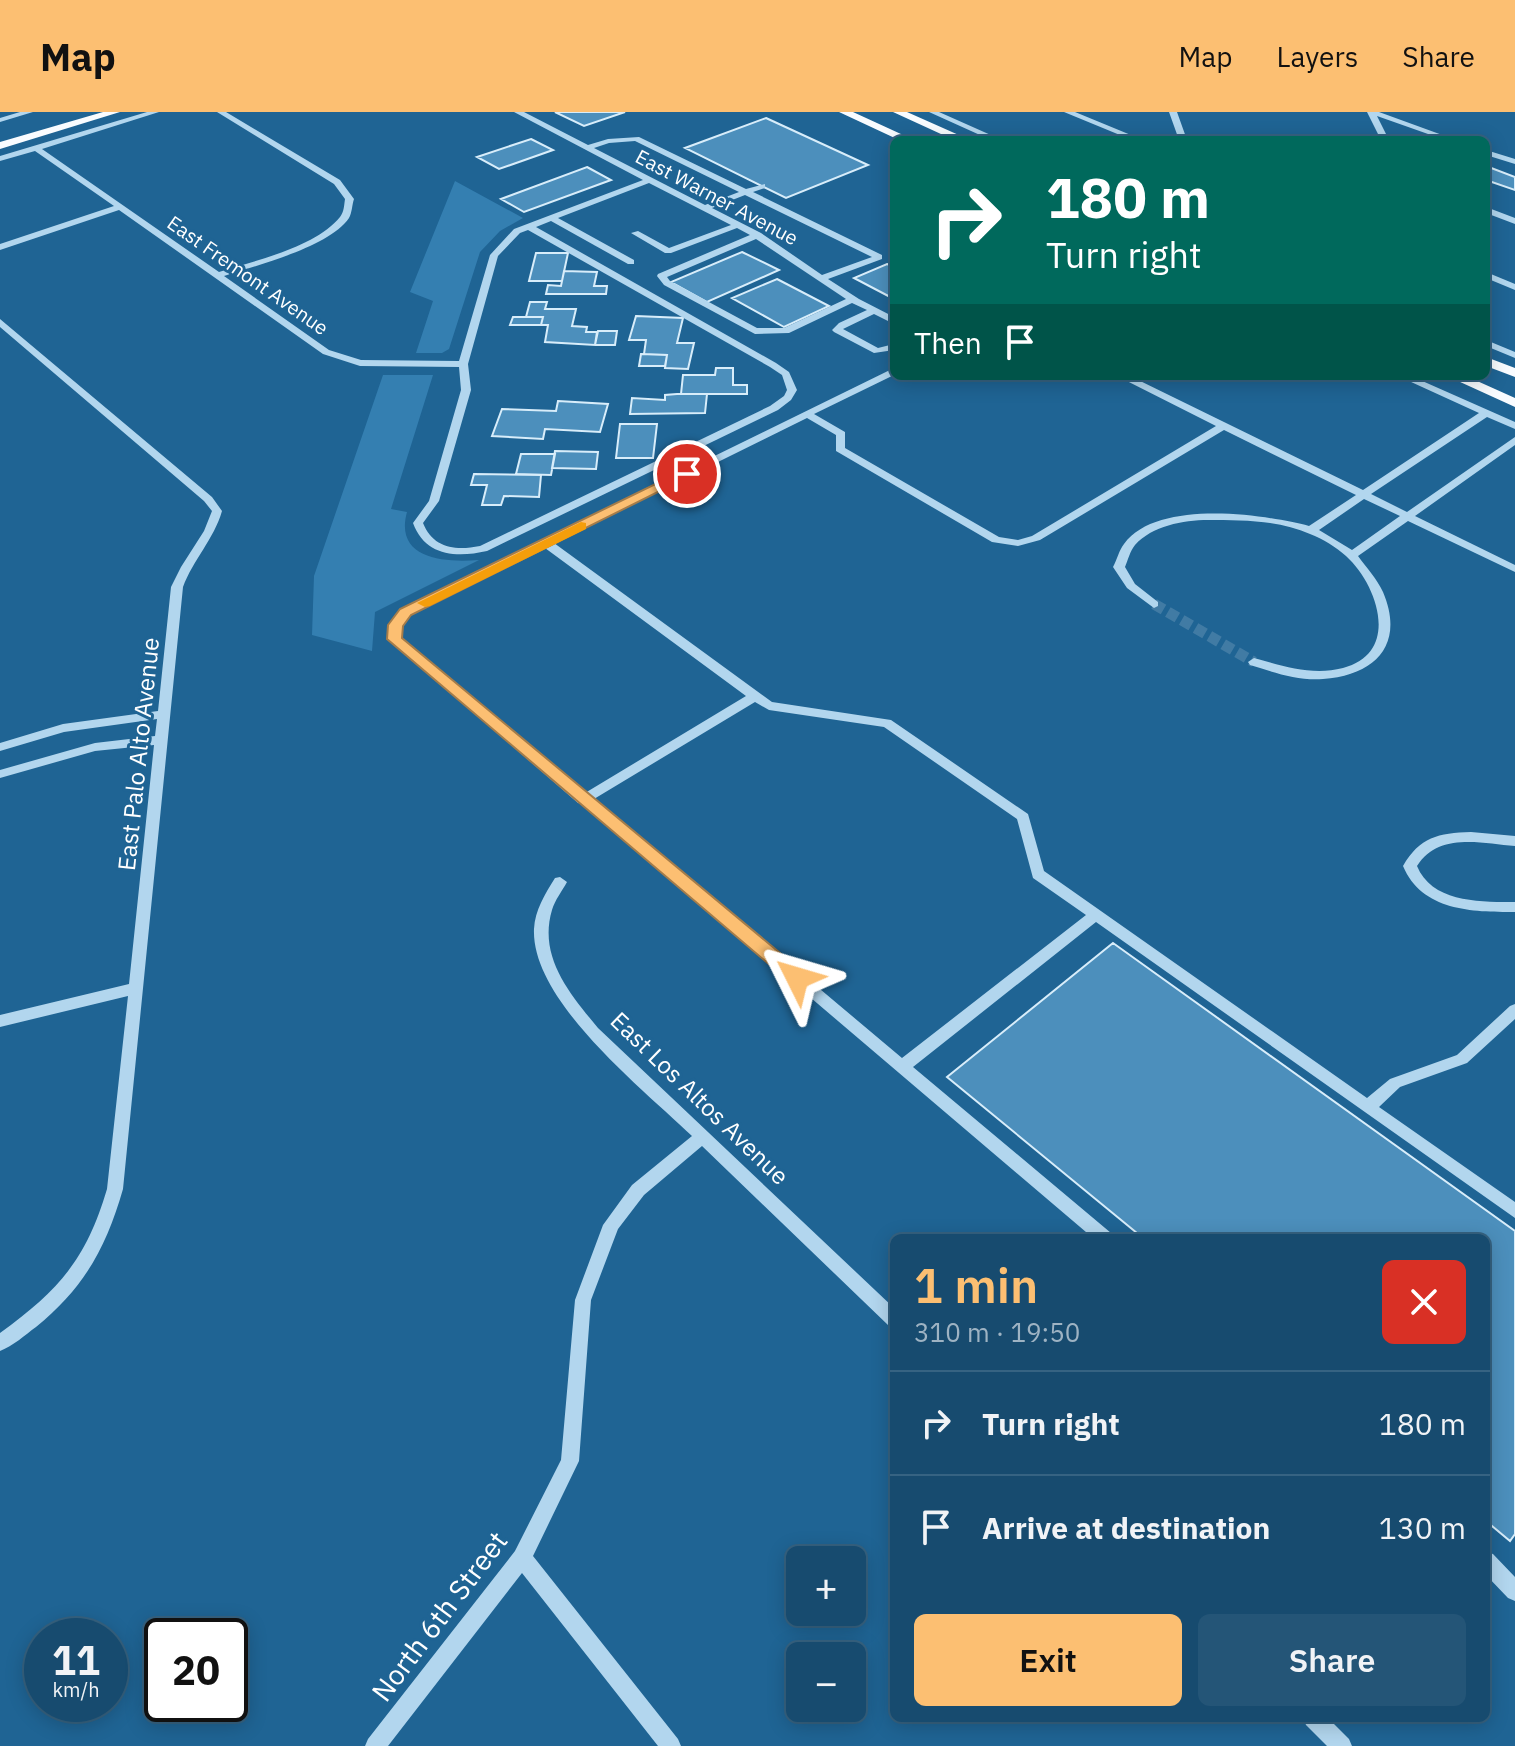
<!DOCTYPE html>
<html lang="en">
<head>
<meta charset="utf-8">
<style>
  body { margin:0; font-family:"IBM Plex Sans",sans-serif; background:#245577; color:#f1f3f6; height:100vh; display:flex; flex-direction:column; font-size:30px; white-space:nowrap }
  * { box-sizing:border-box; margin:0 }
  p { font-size:26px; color:#9eb3c3 }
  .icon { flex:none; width:44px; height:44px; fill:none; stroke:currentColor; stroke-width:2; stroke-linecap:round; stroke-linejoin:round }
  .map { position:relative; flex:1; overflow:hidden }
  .side { position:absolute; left:890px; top:1122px; width:600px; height:488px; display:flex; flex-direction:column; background:#174b6f; border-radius:12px; box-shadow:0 4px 20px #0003,0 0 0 2px #366382 }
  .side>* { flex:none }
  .top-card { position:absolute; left:890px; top:24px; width:600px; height:244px; border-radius:12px; box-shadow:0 4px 20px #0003,0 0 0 2px #366382; background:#00695c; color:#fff; overflow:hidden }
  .fabs { position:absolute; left:786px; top:1434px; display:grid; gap:16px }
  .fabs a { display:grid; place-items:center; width:80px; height:80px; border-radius:12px; background:#174b6f; box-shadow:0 4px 20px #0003,0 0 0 2px #366382; font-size:40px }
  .speed { position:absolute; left:24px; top:1506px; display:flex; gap:16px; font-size:40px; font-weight:700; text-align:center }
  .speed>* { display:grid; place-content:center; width:104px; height:104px; border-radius:50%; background:#174b6f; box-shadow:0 4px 20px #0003,0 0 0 2px #366382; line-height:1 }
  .speed small { font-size:20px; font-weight:400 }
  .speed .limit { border:4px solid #111; border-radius:12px; background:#fff; color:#111 }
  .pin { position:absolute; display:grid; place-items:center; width:68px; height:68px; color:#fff; margin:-34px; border:4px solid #fff; border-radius:50%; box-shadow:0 2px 8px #0007 }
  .me { position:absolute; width:88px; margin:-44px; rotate:310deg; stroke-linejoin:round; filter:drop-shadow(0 0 6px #0008) }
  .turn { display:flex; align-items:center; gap:28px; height:168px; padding:0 24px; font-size:36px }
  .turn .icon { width:104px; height:104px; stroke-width:2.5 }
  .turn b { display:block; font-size:56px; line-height:68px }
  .then { display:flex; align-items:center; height:76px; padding:0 24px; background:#0003; gap:16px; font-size:30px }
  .round { display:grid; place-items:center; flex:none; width:84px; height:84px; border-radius:12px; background:#245577 }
  .head { display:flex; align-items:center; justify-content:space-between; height:136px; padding:0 24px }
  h1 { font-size:48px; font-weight:600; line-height:60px; color:#fcbf72 }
  .cta { display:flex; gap:16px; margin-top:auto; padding:16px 24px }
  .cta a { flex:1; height:92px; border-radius:12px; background:#fcbf72; color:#111; font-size:32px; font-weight:600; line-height:92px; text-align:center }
  .cta a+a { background:#245577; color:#f1f3f6 }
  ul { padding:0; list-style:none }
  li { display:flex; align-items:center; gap:24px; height:104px; padding:0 24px; border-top:2px solid #366382 }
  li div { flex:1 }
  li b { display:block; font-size:30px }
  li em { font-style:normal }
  header { display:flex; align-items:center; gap:48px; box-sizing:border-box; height:112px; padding:0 40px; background:#fcbf72; color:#111 }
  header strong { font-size:38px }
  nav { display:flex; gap:44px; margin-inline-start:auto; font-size:28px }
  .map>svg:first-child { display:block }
</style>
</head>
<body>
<header>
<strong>Map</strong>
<nav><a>Map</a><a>Layers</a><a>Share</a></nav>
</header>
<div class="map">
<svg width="1515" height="1634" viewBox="0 0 1515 1634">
  <rect width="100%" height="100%" fill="#1f6494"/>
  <path fill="#347fb1" d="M 455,69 L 523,106 L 500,119 L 480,140 L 449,237 L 442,241 L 416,241 L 433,189 L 410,180 Z
    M 383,263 L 433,263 L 391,397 L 407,400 C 394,447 444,451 479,448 L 375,500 L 372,539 L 312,523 L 314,464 Z"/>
  <path fill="#4c8fbc" stroke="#d8edfa" stroke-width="2" d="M 555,0 L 625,0 L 584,14 Z
    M 766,6 L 868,53 L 786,86 L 685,36 Z
    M 531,27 L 553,38 L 499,57 L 477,45 Z
    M 1486,54 L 1515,65 L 1515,78 L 1486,68 Z
    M 587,55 L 611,68 L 524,100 L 501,87 Z
    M 742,140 L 779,158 L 707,190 L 671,170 Z
    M 536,141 L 568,141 L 562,169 L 529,169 Z
    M 887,152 L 894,155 L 894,187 L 854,166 Z
    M 564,159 L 597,160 L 594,174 L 607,174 L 606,182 L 546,182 L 548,173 L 561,174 Z
    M 777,167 L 829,194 L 784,215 L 732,186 Z
    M 530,190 L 547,190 L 545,197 L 576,197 L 572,214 L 587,215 L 586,220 L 597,220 L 595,233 L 545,230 L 548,213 L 541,213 L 543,205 L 526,205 Z
    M 636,204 L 683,206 L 677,231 L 694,231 L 688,257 L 665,256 L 667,243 L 644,242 L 646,228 L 629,228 Z
    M 513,205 L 543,205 L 541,213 L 510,213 Z
    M 598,219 L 617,219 L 615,233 L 595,233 Z
    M 641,242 L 667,243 L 665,254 L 639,254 Z
    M 716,256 L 733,256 L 733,273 L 747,273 L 747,282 L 681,282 L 683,263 L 715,263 Z
    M 677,282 L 707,282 L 705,301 L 630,302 L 632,286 L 665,288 L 665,283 Z
    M 558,289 L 608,292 L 600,320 L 545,317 L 543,327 L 492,324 L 502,297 L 556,299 Z
    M 620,312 L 657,312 L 653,346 L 616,346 Z
    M 555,339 L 598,340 L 596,357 L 552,356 Z
    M 521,342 L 555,342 L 551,363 L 516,362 Z
    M 474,362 L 541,363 L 539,385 L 504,384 L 501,393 L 482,393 L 487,373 L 471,373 Z
    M 1113,831 L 1515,1119 L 1515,1422 L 1510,1429 L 1486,1409 L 1486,1126 L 1143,1126 L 947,965 Z"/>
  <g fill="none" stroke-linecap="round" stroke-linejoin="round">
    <path stroke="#417ba4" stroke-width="11" stroke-dasharray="11 5" stroke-linecap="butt" d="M 1154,492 L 1254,550"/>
    <path fill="#b2d6ee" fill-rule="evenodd" d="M 20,0 L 33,0 L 0,10 L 0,6 Z
      M 147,0 L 159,0 L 42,37 L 219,160 C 254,149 316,135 340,105 C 344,100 344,94 345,87 L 334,72 L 217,0 L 226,0 L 340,68 L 354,87 C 352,93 352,101 349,106 C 329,135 258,153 224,164 L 329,238 L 361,248 L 459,249 L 490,143 L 514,117 L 643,68 L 514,0 L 524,0 L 588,33 L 608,27 L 639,25 L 746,77 L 765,72 L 765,76 L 753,80 L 882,143 L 882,147 L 828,167 L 859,187 L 894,205 L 894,212 L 874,202 L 843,217 L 878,236 L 894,232 L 894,238 L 874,241 L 834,220 L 832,218 L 839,211 L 867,198 L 852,191 L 789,221 L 755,222 L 664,173 L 657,164 L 658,162 L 750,123 L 737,116 L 671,141 L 665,141 L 631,121 L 638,119 L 669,136 L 731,113 L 649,71 L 558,106 L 634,148 L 634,152 L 628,152 L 551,109 L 536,115 L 776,251 L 789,260 L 797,278 L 791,288 L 778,298 L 487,439 C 456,446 425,444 413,411 L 429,389 L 461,278 L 459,255 L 360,254 L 323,242 L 119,98 L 0,138 L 0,132 L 114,94 L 35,39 L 0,49 L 0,44 ZM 635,29 L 739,80 L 705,93 L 594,36 L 609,31 ZM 745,83 L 872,145 L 822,163 L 761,121 L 712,96 ZM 528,118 L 770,255 L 782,263 L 787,278 L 784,284 L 770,294 L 480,434 C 455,439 433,436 423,411 L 439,389 L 471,278 L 468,252 L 498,144 L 520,121 ZM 756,127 L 846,187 L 784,216 L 757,216 L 670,169 L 667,165 Z
      M 929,0 L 939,0 L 1002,28 L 991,28 Z
      M 1064,0 L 1075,0 L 1143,28 L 1132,28 Z
      M 1169,0 L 1177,0 L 1187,28 L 1179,28 Z
      M 1367,0 L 1379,0 L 1456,28 L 1445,28 L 1377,4 L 1389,28 L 1381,28 Z
      M 1486,38 L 1515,47 L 1515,52 L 1486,43 Z
      M 1486,95 L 1515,106 L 1515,112 L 1486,101 Z
      M 1486,160 L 1515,172 L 1515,178 L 1486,166 Z
      M 0,207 L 212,385 L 222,399 C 214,427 193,448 183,475 L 123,1077 C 106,1136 84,1176 36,1215 C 25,1223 13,1234 0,1239 L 0,1221 C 59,1178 86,1148 107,1077 L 128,884 L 0,915 L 0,903 L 129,872 L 154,633 L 95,639 L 0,666 L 0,658 L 95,631 L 155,624 L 157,607 L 64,620 L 0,639 L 0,631 L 63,612 L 158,599 L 171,475 L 181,455 L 204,419 L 212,399 L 204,389 L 0,215 Z
      M 1486,228 L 1515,240 L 1515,246 L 1486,234 Z
      M 894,256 L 894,263 L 814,302 L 845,320 L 845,336 L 999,425 L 1018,428 L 1032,424 L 1216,314 L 1117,264 L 1130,264 L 1363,378 L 1479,301 L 1398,264 L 1411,264 L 1515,310 L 1515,317 L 1487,305 L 1371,382 L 1407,400 L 1515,325 L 1515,333 L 1415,404 L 1515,453 L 1515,460 L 1408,409 L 1358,444 C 1366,455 1377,467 1383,480 C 1405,532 1376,563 1323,567 C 1298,569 1273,560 1250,553 L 1248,550 L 1254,546 C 1284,554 1312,564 1343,556 C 1401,541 1378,473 1346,444 C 1336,435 1323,427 1310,422 C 1279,408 1241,408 1208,408 C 1183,408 1152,414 1135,433 C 1130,439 1128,448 1125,455 L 1135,472 L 1158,490 L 1158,494 L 1154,496 L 1127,476 L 1113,455 C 1117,448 1119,438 1124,432 C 1157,387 1263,402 1309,414 L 1356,383 L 1224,318 L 1040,428 L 1018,434 L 992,430 L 836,339 L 836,323 L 807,306 L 554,431 L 772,590 L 891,608 L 1028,702 L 1044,759 L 1367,986 L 1390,967 L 1457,943 L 1510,894 L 1515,892 L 1515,907 L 1467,951 L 1400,975 L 1379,995 L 1515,1090 L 1515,1106 L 1096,810 L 913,955 L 1111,1121 L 1113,1126 L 1093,1126 L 583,692 L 578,691 L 389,527 L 389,513 L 402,497 ZM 1364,387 L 1400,404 L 1352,438 L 1319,418 ZM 545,436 L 746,584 L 585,681 L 401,526 L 401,514 L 410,503 ZM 755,590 L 769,598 L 884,615 L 1017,707 L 1033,766 L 1086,803 L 902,946 L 594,687 Z
      M 1471,720 L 1515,724 L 1515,734 C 1481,731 1438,720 1417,754 C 1432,791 1481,790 1515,790 L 1515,800 C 1472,800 1422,799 1403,754 C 1420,725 1438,721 1471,720 Z
      M 560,765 L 567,770 C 562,779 555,788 552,798 C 538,845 570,882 598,916 L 894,1196 L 894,1215 L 888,1213 L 702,1034 L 644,1083 L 618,1117 L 591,1188 L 579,1349 L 533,1444 L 678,1627 L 681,1634 L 658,1634 L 522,1461 L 388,1634 L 365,1634 L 368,1627 L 515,1439 L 561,1348 L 575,1188 L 603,1113 L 632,1073 L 692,1024 C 643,977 531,889 534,817 C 535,798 545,782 555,766 Z
      M 1486,1440 L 1493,1442 L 1515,1465 L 1515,1489 L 1508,1486 L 1486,1463 Z
      M 1303,1606 L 1328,1606 L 1349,1627 L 1352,1634 L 1327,1634 L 1306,1613 Z"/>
    <path fill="#f9fcff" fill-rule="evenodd" d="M 103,0 L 120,0 L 0,37 L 0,30 Z
      M 839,0 L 853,0 L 914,28 L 899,28 Z
      M 893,0 L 907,0 L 970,28 L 954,28 Z
      M 1486,245 L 1515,256 L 1515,265 L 1486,254 Z
      M 1447,264 L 1466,264 L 1515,286 L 1515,295 Z"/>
  </g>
  <path fill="#fcbf72" stroke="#a47c4a" stroke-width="2" d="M 682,359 L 694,362 L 411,503 L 403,514 L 402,526 L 804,861 L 807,866 L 804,871 L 791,871 L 387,527 L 388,513 L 400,497 Z"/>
  <path fill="#f59e0b" d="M 581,410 L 586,411 L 586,417 L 430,494 L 425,495 L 417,491 Z"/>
  <g text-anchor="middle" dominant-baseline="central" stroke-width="6" stroke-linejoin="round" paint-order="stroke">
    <g font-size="20" fill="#fff" stroke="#1f6494">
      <text transform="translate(717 85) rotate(28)">East Warner Avenue</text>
      <text transform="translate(248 163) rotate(35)">East Fremont Avenue</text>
    </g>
    <g font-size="24" fill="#fff" stroke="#1f6494">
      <text transform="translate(138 642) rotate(-84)">East Palo Alto Avenue</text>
      <text transform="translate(700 986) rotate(44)">East Los Altos Avenue</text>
    </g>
    <g font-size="28" fill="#fff" stroke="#1f6494">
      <text transform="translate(439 1504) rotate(-53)">North 6th Street</text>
    </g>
  </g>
</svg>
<div class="fabs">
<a>+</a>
<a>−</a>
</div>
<div class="speed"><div>11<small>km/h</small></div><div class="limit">20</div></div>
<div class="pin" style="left:687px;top:362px;background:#d93025"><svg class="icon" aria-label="arrive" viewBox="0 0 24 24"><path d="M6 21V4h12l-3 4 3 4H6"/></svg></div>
<svg class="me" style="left:797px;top:866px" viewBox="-20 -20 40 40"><path d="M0-17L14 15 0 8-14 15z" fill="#fcbf72" stroke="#fff" stroke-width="4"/></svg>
<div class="top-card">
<div class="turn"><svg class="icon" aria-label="right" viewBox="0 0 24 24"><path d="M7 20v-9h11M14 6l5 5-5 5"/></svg><div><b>180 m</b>Turn right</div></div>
<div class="then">Then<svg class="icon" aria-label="arrive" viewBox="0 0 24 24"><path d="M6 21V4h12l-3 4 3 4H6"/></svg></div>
</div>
<section class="side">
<div class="head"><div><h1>1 min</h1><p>310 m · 19:50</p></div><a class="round" style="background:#d93025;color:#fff"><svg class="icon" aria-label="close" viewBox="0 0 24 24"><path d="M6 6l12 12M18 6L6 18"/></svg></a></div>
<ul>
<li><svg class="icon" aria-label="right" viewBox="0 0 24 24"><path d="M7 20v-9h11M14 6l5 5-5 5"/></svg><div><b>Turn right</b></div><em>180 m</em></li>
<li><svg class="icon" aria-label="arrive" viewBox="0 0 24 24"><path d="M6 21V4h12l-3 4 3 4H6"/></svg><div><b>Arrive at destination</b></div><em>130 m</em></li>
</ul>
<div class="cta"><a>Exit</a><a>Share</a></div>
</section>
</div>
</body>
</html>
